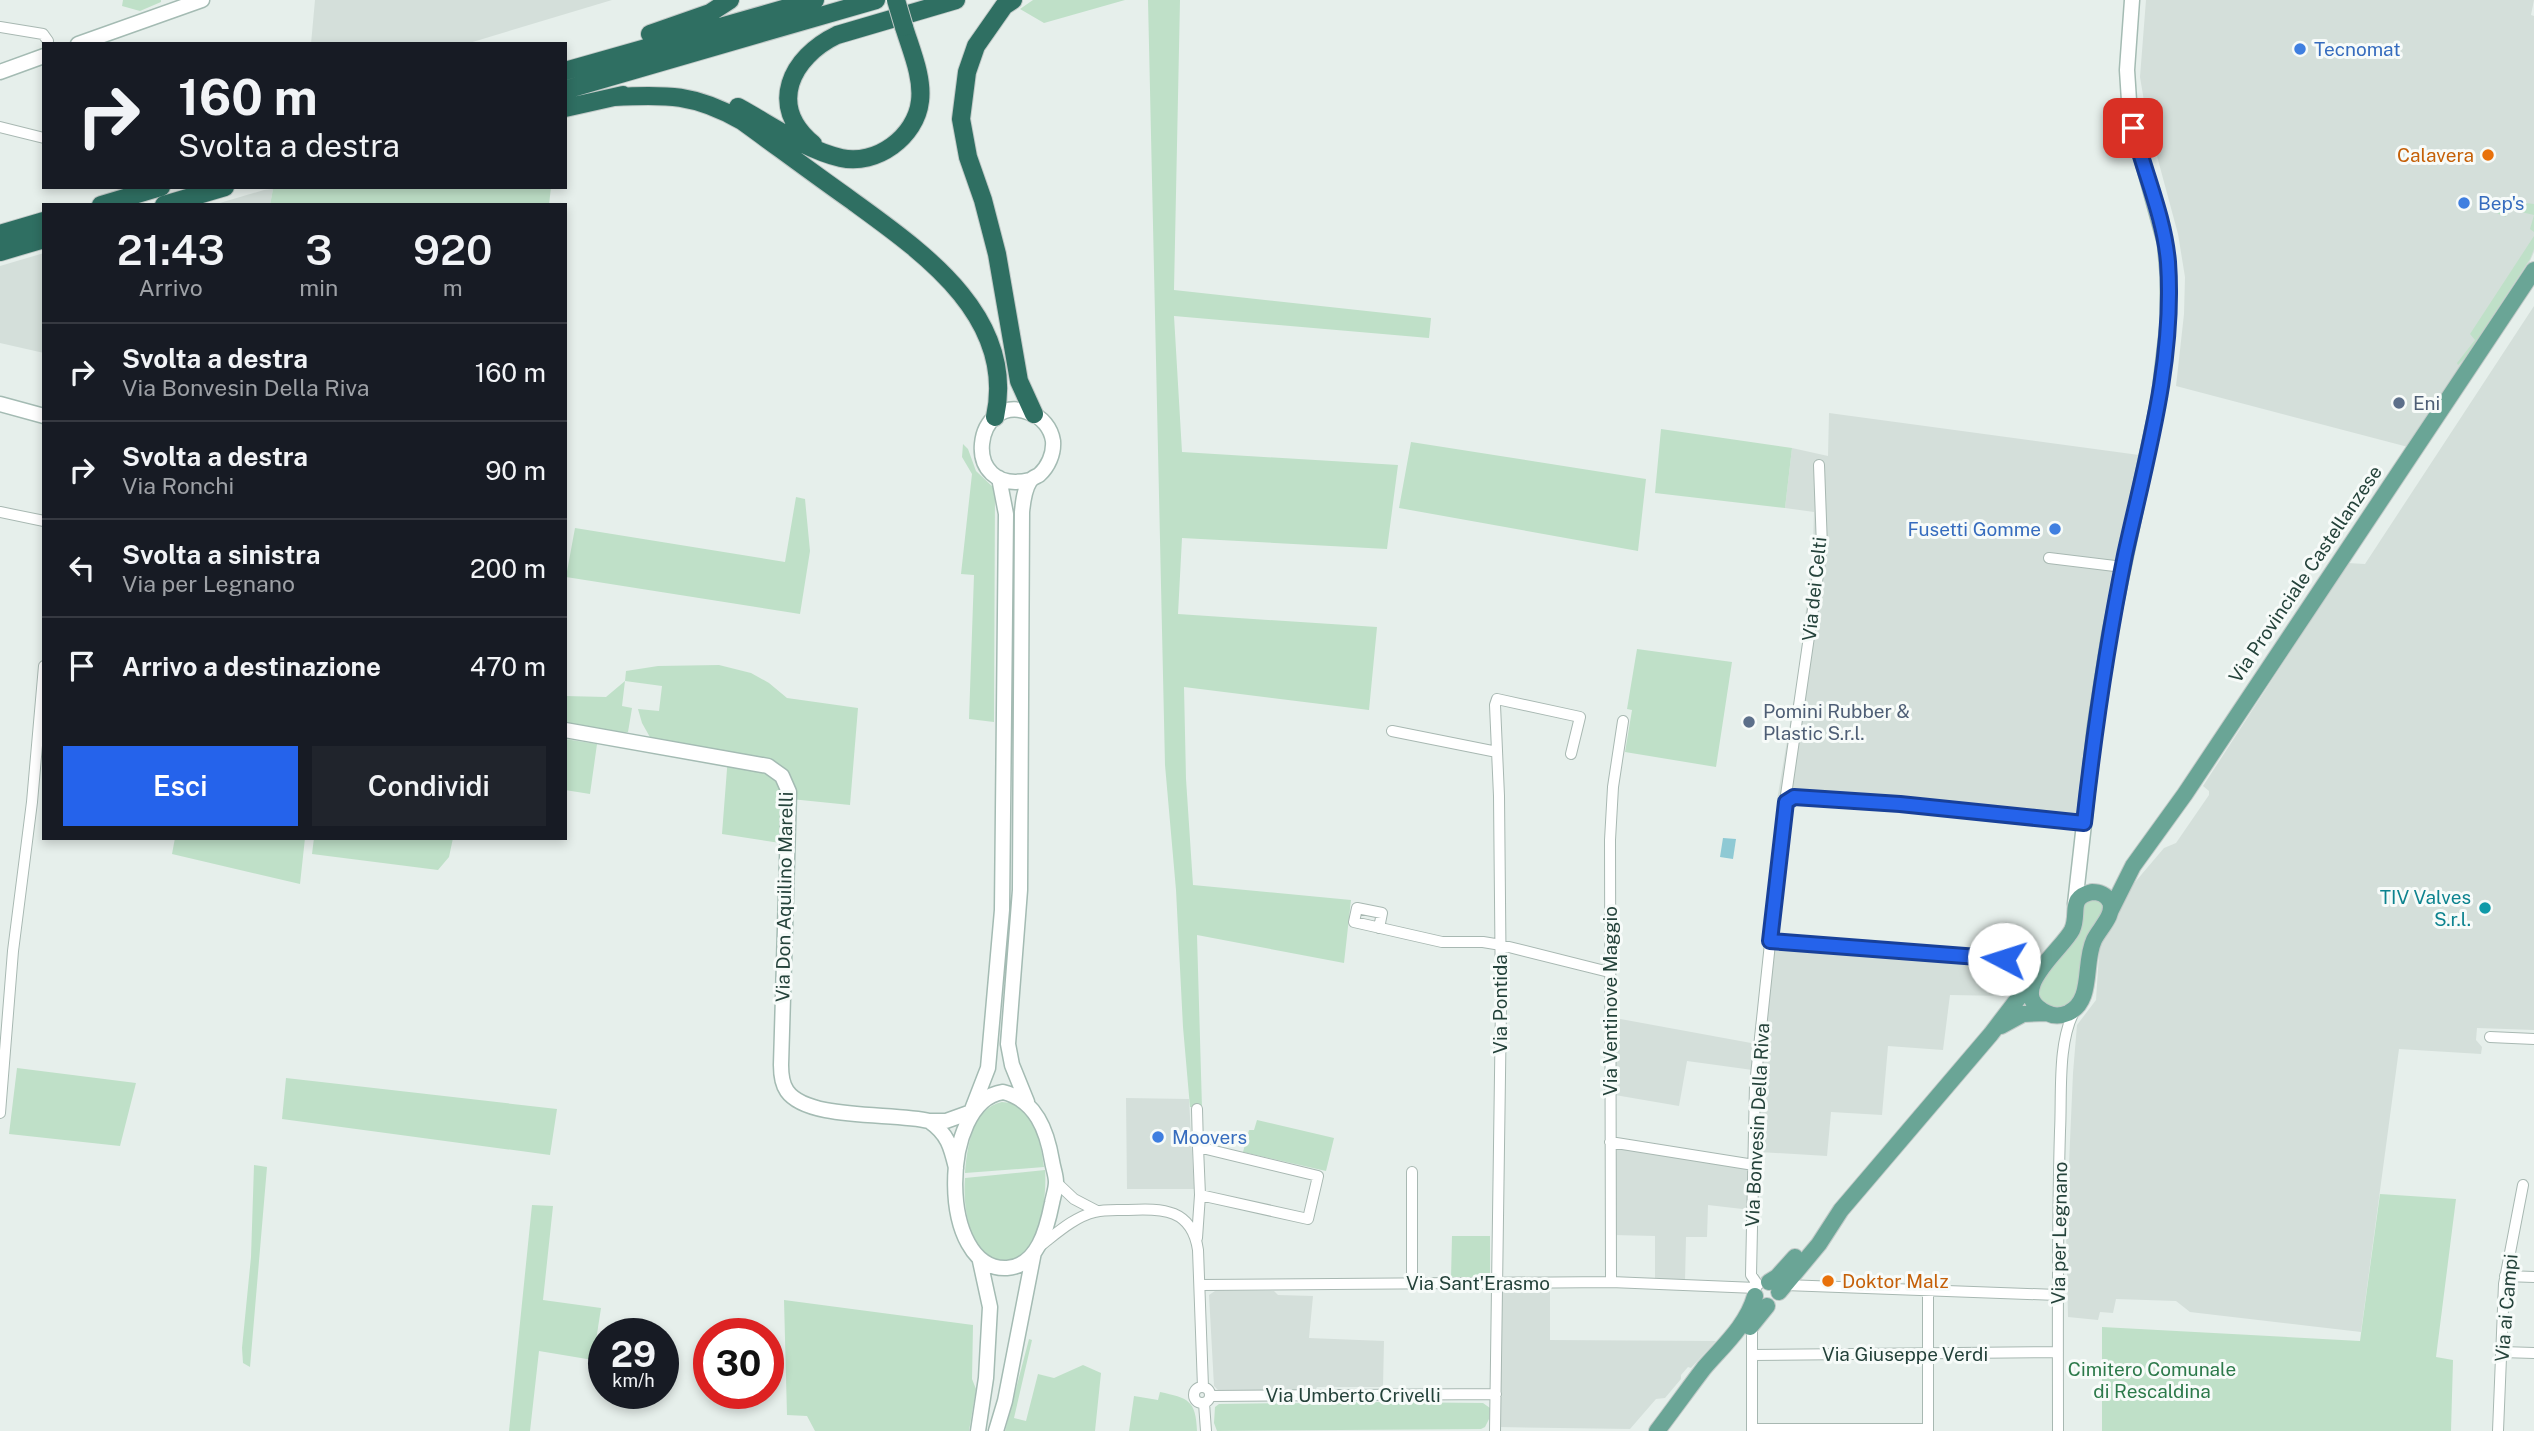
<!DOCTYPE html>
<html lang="it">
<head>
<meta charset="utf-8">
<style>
  body { margin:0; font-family:"Public Sans",sans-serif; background:#20242c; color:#f1f3f6; height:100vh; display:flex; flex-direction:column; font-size:26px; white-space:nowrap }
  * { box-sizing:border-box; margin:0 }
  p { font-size:23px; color:#9ea1a6 }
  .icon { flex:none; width:38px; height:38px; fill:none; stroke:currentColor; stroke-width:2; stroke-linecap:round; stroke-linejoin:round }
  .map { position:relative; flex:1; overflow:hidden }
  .details { position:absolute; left:42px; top:203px; width:525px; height:637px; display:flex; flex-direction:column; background:#171b24; border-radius:0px; box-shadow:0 4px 10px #0003 }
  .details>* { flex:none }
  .top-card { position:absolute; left:42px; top:42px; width:525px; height:147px; border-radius:0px; box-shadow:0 4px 10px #0003; background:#171b24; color:#f1f3f6; overflow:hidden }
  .speed { position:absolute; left:588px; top:1318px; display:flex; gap:14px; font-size:35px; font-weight:700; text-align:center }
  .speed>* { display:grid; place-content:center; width:91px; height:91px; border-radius:50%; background:#171b24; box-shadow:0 4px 10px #0003; line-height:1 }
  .speed small { font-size:18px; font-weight:400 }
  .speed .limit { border:10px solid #d22; background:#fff; color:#111 }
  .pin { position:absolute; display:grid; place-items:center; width:60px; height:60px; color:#fff; margin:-30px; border-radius:14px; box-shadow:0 4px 10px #0006 }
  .me { position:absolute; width:77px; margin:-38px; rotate:275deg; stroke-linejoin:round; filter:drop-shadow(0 0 5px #0008) }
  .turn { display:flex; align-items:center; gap:24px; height:147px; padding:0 21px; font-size:32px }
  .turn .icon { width:91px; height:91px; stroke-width:2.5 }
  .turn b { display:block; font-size:49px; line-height:60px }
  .eta { display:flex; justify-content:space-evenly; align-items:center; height:119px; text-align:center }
  .eta b { font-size:42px; font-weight:600; line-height:49px }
  .cta { display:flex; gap:14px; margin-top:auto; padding:14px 21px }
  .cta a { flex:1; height:80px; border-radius:0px; background:#2563eb; color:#fff; font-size:28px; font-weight:600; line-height:80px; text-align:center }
  .cta a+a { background:#20242c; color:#f1f3f6 }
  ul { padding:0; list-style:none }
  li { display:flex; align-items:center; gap:21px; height:98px; padding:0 21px; border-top:2px solid #363941 }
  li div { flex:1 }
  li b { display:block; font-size:26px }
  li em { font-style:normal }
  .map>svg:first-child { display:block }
</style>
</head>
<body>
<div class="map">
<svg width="2534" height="1431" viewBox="0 0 2534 1431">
  <rect width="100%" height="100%" fill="#e6efeb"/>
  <path fill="#d4dfda" d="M 315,0 L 612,0 L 466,44 L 311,44 Z
    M 2146,0 L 2534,0 L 2531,15 L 2534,16 L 2534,252 L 2511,303 L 2485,328 L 2408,447 L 2176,386 L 2184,314 L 2185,277 L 2178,234 L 2147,119 L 2140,77 Z
    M 273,189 L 270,205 L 213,205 L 264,190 Z
    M 44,253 L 44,353 L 0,343 L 0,266 Z
    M 2534,306 L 2534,1030 L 2477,1028 L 2476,1040 L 2482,1047 L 2481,1054 L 2399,1049 L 2361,1332 L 2190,1312 L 2176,1301 L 2116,1299 L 2113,1313 L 2100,1312 L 2098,1320 L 2068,1317 L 2066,1232 L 2073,1073 L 2077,1025 L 2096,1000 L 2100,938 L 2119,901 L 2164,848 L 2176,843 L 2209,795 L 2209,791 L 2203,786 L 2348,563 L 2365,564 Z
    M 1829,413 L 2139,455 L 2111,577 L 2102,633 L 2079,823 L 1777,800 L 1799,671 L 1813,547 L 1814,512 L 1785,508 L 1792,448 L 1828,456 Z
    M 1771,941 L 2007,967 L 2014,985 L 2005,996 L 1950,995 L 1943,1050 L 1888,1046 L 1882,1115 L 1831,1112 L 1827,1156 L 1759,1152 L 1760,1071 L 1687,1061 L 1679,1106 L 1615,1095 L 1615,1018 L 1762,1045 Z
    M 1126,1098 L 1189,1099 L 1194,1189 L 1127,1189 Z
    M 1613,1146 L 1751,1167 L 1751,1210 L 1708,1205 L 1707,1237 L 1686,1237 L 1685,1281 L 1655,1280 L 1655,1236 L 1613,1235 Z
    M 1550,1286 L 1550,1340 L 1716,1341 L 1691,1368 L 1688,1367 L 1681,1375 L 1681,1379 L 1665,1398 L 1656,1399 L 1630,1429 L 1499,1427 L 1499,1287 Z
    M 1215,1291 L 1274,1291 L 1278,1295 L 1313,1296 L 1309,1338 L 1384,1341 L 1383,1387 L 1317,1387 L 1315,1391 L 1218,1390 L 1214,1386 L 1209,1295 Z"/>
  <path fill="#bfe0c8" d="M 123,0 L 161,0 L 161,2 L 140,11 L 122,6 Z
    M 1033,0 L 1125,0 L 1044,23 L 1020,9 Z
    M 1148,0 L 1180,0 L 1174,290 L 1431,318 L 1429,338 L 1174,316 L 1182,452 L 1398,465 L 1387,549 L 1182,538 L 1178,614 L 1377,627 L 1369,710 L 1184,687 L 1186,779 L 1193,885 L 1351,900 L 1344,963 L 1197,935 L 1202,1108 L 1190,1107 L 1183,1027 L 1176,890 L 1165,765 Z
    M 286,187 L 551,187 L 549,205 L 270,205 L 273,189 Z
    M 2509,201 L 2534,204 L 2534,232 L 2530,229 L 2534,215 L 2508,209 L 2506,217 L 2494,212 L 2500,205 Z
    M 2534,236 L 2534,249 L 2530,259 L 2465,358 L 2458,365 L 2457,363 L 2475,340 L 2470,334 Z
    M 1661,429 L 1792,448 L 1785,508 L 1655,493 Z
    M 1411,442 L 1646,479 L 1638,551 L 1399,508 Z
    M 963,444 L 968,449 L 976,471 L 995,489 L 994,722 L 969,719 L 974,575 L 961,574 L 972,474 L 962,457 Z
    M 796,497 L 805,499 L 810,551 L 800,614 L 566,577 L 575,528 L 785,562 Z
    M 1637,649 L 1732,662 L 1716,767 L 1625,752 L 1632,710 L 1627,709 Z
    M 719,665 L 751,673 L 769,683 L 787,698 L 858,708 L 850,805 L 781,798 L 780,843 L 722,834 L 728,756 L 651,739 L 642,723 L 638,709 L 659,711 L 662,686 L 625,681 L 622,706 L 632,708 L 628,732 C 609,739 585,730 565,725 L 565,696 L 606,697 L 625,681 L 626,671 L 658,666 Z
    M 565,739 L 597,744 L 590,794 L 565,790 Z
    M 175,838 L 305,838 L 300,884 L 172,854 Z
    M 314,838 L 453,838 L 449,857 L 438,870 L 312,854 Z
    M 2092,899 L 2099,899 L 2105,906 L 2079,991 L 2072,1005 L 2053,1011 L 2038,997 L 2037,983 L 2083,904 Z
    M 17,1068 L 136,1083 L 120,1146 L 9,1134 Z
    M 286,1078 L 557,1109 L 550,1155 L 282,1119 Z
    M 1002,1102 C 1035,1103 1040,1140 1044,1167 L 965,1173 C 967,1148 972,1108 1002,1102 Z
    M 1257,1120 L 1334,1138 L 1326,1171 L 1243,1152 L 1249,1130 L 1254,1130 Z
    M 254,1165 L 267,1167 L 250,1367 L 243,1363 L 242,1348 L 251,1257 Z
    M 1045,1170 C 1047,1195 1041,1255 1011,1261 C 1007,1262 1005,1261 1001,1260 C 996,1259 989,1258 986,1255 C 967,1238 963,1201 965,1178 Z
    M 2380,1194 L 2456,1199 L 2436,1357 L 2453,1360 L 2451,1431 L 2102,1431 L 2102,1327 L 2360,1341 Z
    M 532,1205 L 553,1206 L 543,1300 L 601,1308 L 593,1360 L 539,1351 L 530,1431 L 509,1431 Z
    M 1452,1236 L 1490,1236 L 1490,1274 L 1487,1278 L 1451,1278 Z
    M 784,1300 L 973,1325 L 972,1379 L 976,1389 L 969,1431 L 815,1431 L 807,1416 L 787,1415 Z
    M 1029,1339 L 1032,1340 L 1014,1418 L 1026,1421 L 1038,1374 L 1054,1378 L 1083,1365 L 1101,1373 L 1095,1431 L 1005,1431 Z
    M 1160,1392 C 1188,1398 1196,1400 1197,1431 L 1129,1431 L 1134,1396 L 1158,1400 Z
    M 1383,1402 L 1483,1403 L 1490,1408 L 1489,1419 L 1485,1427 L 1481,1429 L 1217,1431 L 1214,1423 L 1215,1407 L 1219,1404 Z"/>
  <path fill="#8ec9d4" d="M 1723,838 L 1736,839 L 1733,859 L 1720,857 Z"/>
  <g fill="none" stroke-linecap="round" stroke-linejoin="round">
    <defs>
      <path id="street" d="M 0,27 L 43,34 L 48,41
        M 0,127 L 44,138
        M 0,512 L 44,521
        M 2049,558 L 2123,567
        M 1392,731 L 1497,752
        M 1785,802 L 1794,797 L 1898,803 L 2084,823
        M 1379,928 L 1382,913 L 1357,908 L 1354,922 L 1442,942 L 1483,942 L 1501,945 L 1609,972
        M 1770,941 L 2005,959 L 2028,972
        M 2490,1037 L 2534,1039
        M 1197,1109 L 1198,1147
        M 0,1113 L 13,951 L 32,802 L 44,666
        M 1610,1142 L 1754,1165
        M 1056,1182 L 1074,1199 L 1097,1211
        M 1197,1238 L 1200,1195 L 1198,1147 L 1318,1176 L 1308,1219 L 1200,1195
        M 1040,1246 C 1057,1233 1074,1217 1095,1212 C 1105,1209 1118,1210 1128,1210 C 1163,1208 1192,1209 1198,1250 L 1203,1387
        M 2505,1276 L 2534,1277
        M 1611,1282 L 1610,840 L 1613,787 L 1623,721
        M 1412,1283 L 1412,1172
        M 1201,1285 L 1611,1282 L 1756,1288
        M 1758,1285 L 1751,1275 L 1755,1085 L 1785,802 L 1822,547 L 1819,465
        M 1785,1285 L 2057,1295
        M 2502,1352 L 2534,1353
        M 1752,1355 L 2058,1352
        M1194 1395a8 8 0 1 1 16 0a8 8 0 1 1-16 0Z
        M 1210,1396 L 1496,1394
        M 1204,1403 L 1206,1431
        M 1752,1429 L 1928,1429
        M 1495,1431 L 1501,1004 L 1499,796 L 1495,705 L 1497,699 L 1580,717 L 1571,754
        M 1752,1431 L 1752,1324
        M 1928,1431 L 1928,1290
        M 2058,1431 C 2058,1331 2057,1231 2060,1131 C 2062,1095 2057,1042 2075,1010
        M 2498,1431 L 2504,1284 L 2523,1185"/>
      <path id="secondary" d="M 78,44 L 202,0
        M 0,72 L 44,56
        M 0,404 L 44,416
        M 565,730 L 768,766 L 782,776 L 789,792 L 781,1065 C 781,1074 782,1084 787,1091 C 808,1121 895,1112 929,1121
        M 2075,904 L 2095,726 L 2109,636 L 2159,398 L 2168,322 L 2168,277 L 2165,243 L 2130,116 L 2127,70 L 2132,0
        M 1003,1092 C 1036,1100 1047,1131 1052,1161 C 1053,1168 1056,1175 1056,1182 C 1056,1189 1053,1197 1052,1203 C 1047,1228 1038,1266 1007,1268 C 938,1272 939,1101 1003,1092 Z
        M 1027,1102 L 1012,1065 L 1008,1044 L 1020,890 L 1022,512 C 1023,502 1024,490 1030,481 C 1032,478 1035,477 1039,475 C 1048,467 1054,454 1053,441 C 1051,428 1042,417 1030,413 C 974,389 958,497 1030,480
        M 956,1168 C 951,1147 948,1134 929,1121 L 946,1121 L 971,1112 L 988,1068 L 1002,910 L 1006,514 L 999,478
        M 978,1431 L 986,1378 L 990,1307 L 980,1261
        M 996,1431 L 1005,1401 L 1034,1252"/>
      <path id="primary" d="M 2092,892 C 2099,892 2107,895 2110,902 C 2115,915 2099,929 2094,940 C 2083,963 2094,1001 2068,1013 C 2061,1016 2053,1016 2047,1013 C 2003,993 2062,950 2072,930 C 2080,913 2067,898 2092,892 Z
        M 2111,910 L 2133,866 L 2185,794 L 2534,270
        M 2001,1026 L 2023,1014 L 2046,1013
        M 1769,1282 L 1777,1277 L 1795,1257
        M 1779,1292 L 1819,1244 L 1841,1210 L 1991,1034 L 2036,975
        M 1750,1327 L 1767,1306
        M 1657,1431 C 1673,1410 1688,1389 1704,1368 C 1723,1346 1747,1325 1755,1296"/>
      <path id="highway" d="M 1013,0 L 1004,6 L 976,46 L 967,72 L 961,119 L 968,157 L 983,200 L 997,254 L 1019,381 L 1034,414
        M 650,34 L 710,13 L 730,0
        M 565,71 L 815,0
        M 565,90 L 876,0
        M 614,97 C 666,94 696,94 742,121 C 778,147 814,174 851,200 C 921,251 1017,316 995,417
        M 738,107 C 771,125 804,149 841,158 C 876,166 916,137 920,101 C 923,77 911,50 904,27
        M 565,108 L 623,95
        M 813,144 C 767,106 791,57 837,35 L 956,0
        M 101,205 L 161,187
        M 164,205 L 225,187
        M 0,234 L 44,221
        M 0,252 L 44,239"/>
    </defs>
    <use href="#street" stroke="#a8b8b2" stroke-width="12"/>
    <use href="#secondary" stroke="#a4bbb3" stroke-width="17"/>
    <use href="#primary" stroke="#c2cac8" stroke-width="18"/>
    <use href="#highway" stroke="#c2cac8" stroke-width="20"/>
    <use href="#street" stroke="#fff" stroke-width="10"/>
    <use href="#secondary" stroke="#fff" stroke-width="14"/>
    <use href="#primary" stroke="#6aa596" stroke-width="16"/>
    <use href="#highway" stroke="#2f6f62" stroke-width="18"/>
    <defs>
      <path id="highway-bridge" d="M 896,0 L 904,27"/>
    </defs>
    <use href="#highway-bridge" stroke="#c2cac8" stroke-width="20" stroke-linecap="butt"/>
    <use href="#highway-bridge" stroke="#2f6f62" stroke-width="18"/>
  </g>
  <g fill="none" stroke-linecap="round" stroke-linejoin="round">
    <defs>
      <path id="route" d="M 2004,959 L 1770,941 L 1786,802 L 1794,797 L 1900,804 L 2084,823 C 2094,733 2107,644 2125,555 C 2146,459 2175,361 2168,262 C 2164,216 2144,172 2133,128"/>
    </defs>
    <use href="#route" stroke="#184099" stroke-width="18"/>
    <use href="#route" stroke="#2563eb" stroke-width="12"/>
  </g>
  <g fill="#3f7fe0" stroke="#f7fbf9" stroke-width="2.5">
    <circle cx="2300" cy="49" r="7"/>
    <circle cx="2464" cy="203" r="7"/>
    <circle cx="2055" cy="529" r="7"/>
    <circle cx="1158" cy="1137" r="7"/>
  </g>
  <g fill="#e8710a" stroke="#f7fbf9" stroke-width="2.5">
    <circle cx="2488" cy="155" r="7"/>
    <circle cx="1828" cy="1281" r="7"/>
  </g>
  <g fill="#5c6f8a" stroke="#f7fbf9" stroke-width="2.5">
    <circle cx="2399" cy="403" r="7"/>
    <circle cx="1749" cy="722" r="7"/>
  </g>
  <circle fill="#0f9aa8" stroke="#f7fbf9" stroke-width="2.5" cx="2485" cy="908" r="7"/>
  <g text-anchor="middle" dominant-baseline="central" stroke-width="6" stroke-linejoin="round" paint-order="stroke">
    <g font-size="19" fill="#366cbe" stroke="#f7fbf9" text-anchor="start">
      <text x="2314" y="49">Tecnomat</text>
      <text x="2478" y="203">Bep's</text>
      <text x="2041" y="529" text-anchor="end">Fusetti Gomme</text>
      <text x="1172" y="1137">Moovers</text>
    </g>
    <g font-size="19" fill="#c56008" stroke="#f7fbf9" text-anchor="end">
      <text x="2474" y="155">Calavera</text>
      <text x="1842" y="1281" text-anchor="start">Doktor Malz</text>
    </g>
    <g font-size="19" fill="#4e5e75" stroke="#f7fbf9" text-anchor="start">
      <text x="2413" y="403">Eni</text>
      <text x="1763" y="711">Pomini Rubber &amp;<tspan x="1763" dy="22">Plastic S.r.l.</tspan></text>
    </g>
    <g font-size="19" fill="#24423a" stroke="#f7fbf9">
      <text transform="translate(2305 574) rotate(-56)">Via Provinciale Castellanzese</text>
      <text transform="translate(1814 589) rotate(-84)">Via dei Celti</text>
      <text transform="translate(784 897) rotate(-89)">Via Don Aquilino Marelli</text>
      <text transform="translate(1610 1001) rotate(-90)">Via Ventinove Maggio</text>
      <text transform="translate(1500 1004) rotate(-90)">Via Pontida</text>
      <text transform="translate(1757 1125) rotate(-87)">Via Bonvesin Della Riva</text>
      <text transform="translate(2059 1233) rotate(-89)">Via per Legnano</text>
      <text x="1478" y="1283">Via Sant'Erasmo</text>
      <text transform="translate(2506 1308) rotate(-85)">Via ai Campi</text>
      <text x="1905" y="1354">Via Giuseppe Verdi</text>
      <text x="1353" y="1395">Via Umberto Crivelli</text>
    </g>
    <g font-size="19" fill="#0d838f" stroke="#f7fbf9" text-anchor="end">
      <text x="2471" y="897">TIV Valves<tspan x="2471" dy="22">S.r.l.</tspan></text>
    </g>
    <g font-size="19" fill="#2d7a4b" stroke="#f7fbf9">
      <text x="2152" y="1369">Cimitero Comunale<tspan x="2152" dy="22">di Rescaldina</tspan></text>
    </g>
  </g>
</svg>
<div class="speed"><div>29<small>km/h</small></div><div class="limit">30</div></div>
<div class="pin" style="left:2133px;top:128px;background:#d93025"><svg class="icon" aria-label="arrive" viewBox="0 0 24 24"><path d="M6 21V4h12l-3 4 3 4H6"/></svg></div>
<svg class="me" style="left:2004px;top:959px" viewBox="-20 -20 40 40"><circle r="19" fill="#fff"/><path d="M0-13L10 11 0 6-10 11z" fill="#2563eb"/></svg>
<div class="top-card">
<div class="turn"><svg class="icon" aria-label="right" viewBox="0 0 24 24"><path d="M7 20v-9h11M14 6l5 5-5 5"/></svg><div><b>160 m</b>Svolta a destra</div></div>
</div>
<section class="details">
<div class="eta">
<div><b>21:43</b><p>Arrivo</p></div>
<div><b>3</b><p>min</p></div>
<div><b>920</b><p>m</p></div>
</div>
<ul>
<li><svg class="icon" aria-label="right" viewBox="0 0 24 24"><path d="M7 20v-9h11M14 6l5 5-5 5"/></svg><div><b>Svolta a destra</b><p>Via Bonvesin Della Riva</p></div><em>160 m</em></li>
<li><svg class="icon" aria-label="right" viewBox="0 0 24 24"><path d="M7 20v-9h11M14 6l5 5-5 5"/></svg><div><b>Svolta a destra</b><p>Via Ronchi</p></div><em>90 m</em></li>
<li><svg class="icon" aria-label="left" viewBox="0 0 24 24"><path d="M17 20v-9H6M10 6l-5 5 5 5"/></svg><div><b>Svolta a sinistra</b><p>Via per Legnano</p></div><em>200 m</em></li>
<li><svg class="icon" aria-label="arrive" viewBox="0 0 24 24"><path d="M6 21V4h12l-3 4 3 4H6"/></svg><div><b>Arrivo a destinazione</b></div><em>470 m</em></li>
</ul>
<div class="cta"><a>Esci</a><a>Condividi</a></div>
</section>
</div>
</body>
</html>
